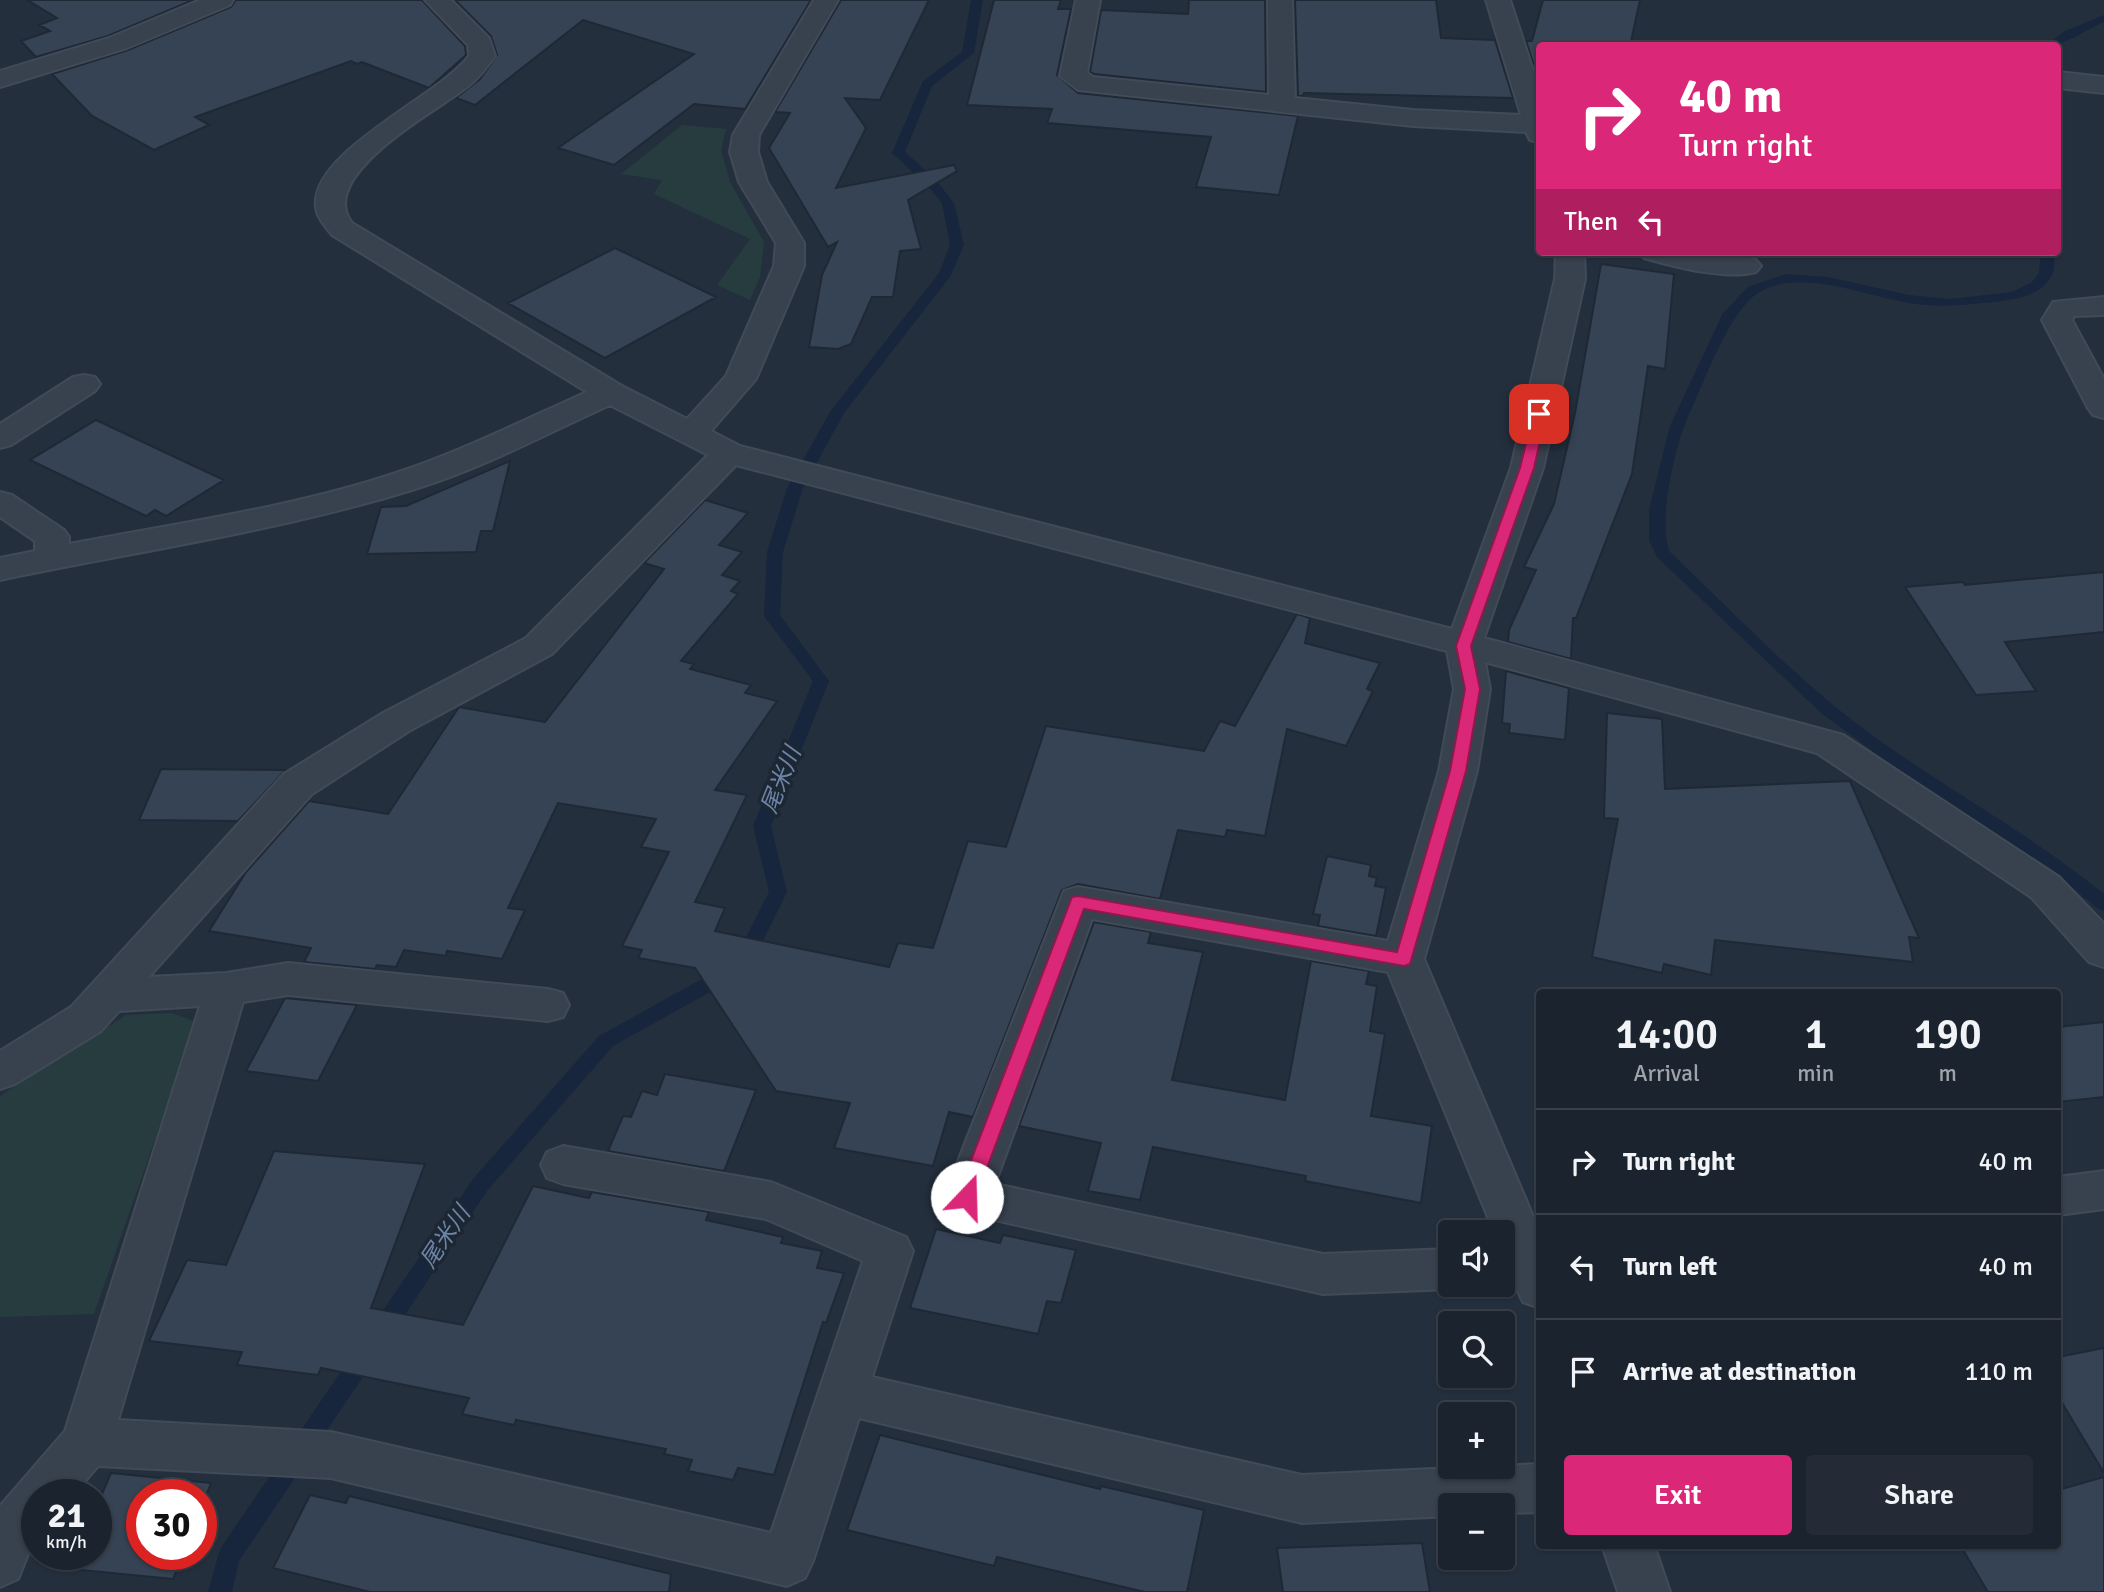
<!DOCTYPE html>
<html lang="en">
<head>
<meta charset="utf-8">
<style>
  body { margin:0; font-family:Signika,"Noto Sans JP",sans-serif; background:#242b36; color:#f1f3f6; height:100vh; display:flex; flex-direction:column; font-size:26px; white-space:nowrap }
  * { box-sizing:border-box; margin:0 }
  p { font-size:23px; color:#a0a4aa }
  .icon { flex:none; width:38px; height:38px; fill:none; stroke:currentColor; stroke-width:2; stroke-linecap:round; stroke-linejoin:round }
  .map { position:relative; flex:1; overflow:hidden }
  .panel { position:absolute; left:1536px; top:989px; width:525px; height:560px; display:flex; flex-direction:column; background:#1b232e; border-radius:7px; box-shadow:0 2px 5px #0004,0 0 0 2px #39404a }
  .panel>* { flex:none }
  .top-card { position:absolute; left:1536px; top:42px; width:525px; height:214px; border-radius:7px; box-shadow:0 2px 5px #0004,0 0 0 2px #39404a; background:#db2777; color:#fff; overflow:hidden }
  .tools { position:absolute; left:1438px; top:1220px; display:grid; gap:14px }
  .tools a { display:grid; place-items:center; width:77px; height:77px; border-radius:7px; background:#1b232e; box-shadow:0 2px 5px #0004,0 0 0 2px #39404a; font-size:35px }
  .speed { position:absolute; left:21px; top:1479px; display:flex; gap:14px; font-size:35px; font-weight:700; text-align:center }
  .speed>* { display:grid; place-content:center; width:91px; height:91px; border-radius:50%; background:#1b232e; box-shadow:0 2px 5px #0004,0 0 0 2px #39404a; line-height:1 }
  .speed small { font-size:18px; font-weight:400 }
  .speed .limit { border:10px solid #d22; background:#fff; color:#111 }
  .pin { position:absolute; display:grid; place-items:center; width:60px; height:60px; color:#fff; margin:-30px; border-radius:14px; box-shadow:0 4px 10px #0006 }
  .me { position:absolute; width:77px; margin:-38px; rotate:21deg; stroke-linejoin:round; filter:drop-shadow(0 0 5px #0008) }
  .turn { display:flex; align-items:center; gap:24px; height:147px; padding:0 28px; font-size:32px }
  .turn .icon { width:91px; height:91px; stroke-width:2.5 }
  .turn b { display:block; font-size:49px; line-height:60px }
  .then { display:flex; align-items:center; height:66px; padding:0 28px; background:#0003; gap:14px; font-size:26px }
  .eta { display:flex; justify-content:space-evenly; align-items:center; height:119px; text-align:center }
  .eta b { font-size:42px; font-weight:600; line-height:49px }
  .primary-button { display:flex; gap:14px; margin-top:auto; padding:14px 28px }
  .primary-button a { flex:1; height:80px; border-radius:7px; background:#db2777; color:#fff; font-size:28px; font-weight:600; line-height:80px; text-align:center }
  .primary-button a+a { background:#242b36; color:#f1f3f6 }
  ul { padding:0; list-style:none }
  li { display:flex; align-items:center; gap:21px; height:105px; padding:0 28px; border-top:2px solid #39404a }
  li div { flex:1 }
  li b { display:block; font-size:26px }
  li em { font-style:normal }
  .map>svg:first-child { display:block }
</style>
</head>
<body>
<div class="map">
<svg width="2104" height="1592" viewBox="0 0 2104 1592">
  <rect width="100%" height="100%" fill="#242f3e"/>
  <path fill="#263c3f" d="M 682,125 L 726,129 L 721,150 L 730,182 L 764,242 L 760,277 L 750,300 L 717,285 L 750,239 L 654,194 L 662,180 L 621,174 Z
    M 172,1013 L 196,1022 L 94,1314 L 0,1317 L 0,1096 L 126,1015 Z"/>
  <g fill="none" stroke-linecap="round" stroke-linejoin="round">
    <path fill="#17263c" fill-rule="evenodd" d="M 971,0 L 983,0 L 974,53 L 932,86 L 905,152 L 936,180 L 954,203 L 964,245 L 950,277 L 844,413 L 803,488 L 783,552 L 780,615 L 829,681 L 771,826 L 787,892 L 748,971 L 613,1046 L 487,1191 L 389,1339 L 381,1342 L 373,1339 L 370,1332 L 373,1325 L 473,1179 L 599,1036 L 734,961 L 769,892 L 753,826 L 813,681 L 764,616 L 767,552 L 787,488 L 830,412 L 939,273 L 950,245 L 942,203 L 928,186 L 892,153 L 923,81 L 962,52 Z
      M 2104,15 L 2104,22 C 2085,30 2065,46 2045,46 L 2065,31 Z
      M 2041,252 L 2055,252 C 2054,258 2055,267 2053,273 C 2044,296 2014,300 1993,302 C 1965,305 1937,308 1909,303 C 1865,296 1799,267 1758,293 C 1729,311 1703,385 1688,417 C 1675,446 1657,523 1670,552 C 1724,603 1776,658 1833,705 C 1918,775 2019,824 2104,894 L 2104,911 L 2098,909 L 2058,876 L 1890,764 L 1821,713 L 1657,557 L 1649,540 L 1649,510 L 1670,426 L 1723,313 L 1748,287 L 1786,274 L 1828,277 L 1909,295 L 1950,299 L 2012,292 L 2032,282 L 2039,273 Z
      M 365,1345 L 373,1348 L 376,1355 L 373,1362 L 239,1561 L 232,1592 L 208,1592 L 220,1549 L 357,1348 Z"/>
  </g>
  <path fill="#364354" stroke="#1f2835" stroke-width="2" d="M 27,0 L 193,0 L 108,36 L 36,57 L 21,41 L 50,31 L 39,25 L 57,18 Z
    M 236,0 L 422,0 L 465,46 L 466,55 L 429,88 L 362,62 L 357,64 L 351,61 L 195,117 L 209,125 L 154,150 L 92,116 L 52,74 L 128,50 L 231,7 Z
    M 455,0 L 811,0 L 745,109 L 694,104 L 614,165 L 558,148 L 694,54 L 583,20 L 475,105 L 456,98 L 480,79 L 497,55 L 491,36 Z
    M 841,0 L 929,0 L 880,100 L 845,98 L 866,128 L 836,188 L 954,165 L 957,171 L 908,200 L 921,249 L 900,251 L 893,297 L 872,297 L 851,344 L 838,349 L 809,347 L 822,275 L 837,242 L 828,247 L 769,148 L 790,113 L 775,112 Z
    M 994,0 L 1061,0 L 1058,9 L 1071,9 L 1057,75 L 1078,93 L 1298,116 L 1279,195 L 1196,187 L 1211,137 L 1047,123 L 1052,109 L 967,105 Z
    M 1189,0 L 1265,0 L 1266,92 L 1094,74 L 1090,72 L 1101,10 L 1188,14 Z
    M 1295,0 L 1436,0 L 1441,38 L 1495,40 L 1513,98 L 1304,93 L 1303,96 L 1298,96 Z
    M 1543,0 L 1640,0 L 1630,46 L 1540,46 L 1540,84 L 1526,41 L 1532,41 Z
    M 615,248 L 716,297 L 605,358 L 508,303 Z
    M 1601,264 L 1674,274 L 1665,369 L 1648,366 L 1632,474 L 1576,618 L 1573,618 L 1571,659 L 1508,642 L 1509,630 L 1536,570 L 1524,567 L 1554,504 L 1575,413 Z
    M 96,420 L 224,480 L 166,516 L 155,510 L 146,516 L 30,460 Z
    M 510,461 L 493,531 L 481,531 L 476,552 L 367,554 L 381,507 L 406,506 Z
    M 705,500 L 748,513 L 719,545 L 742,552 L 722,575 L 740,581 L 731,591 L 738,594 L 681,661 L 694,664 L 690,669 L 751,685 L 745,693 L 777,701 L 715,790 L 747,795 L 695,902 L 725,908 L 715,931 L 889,967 L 898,943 L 933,948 L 968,841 L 1006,847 L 1046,726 L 1204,751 L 1220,721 L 1235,726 L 1297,614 L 1310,618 L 1305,643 L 1380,663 L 1367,689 L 1373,691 L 1346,746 L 1287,729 L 1265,836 L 1227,830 L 1225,837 L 1178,830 L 1160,899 L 1078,884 L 1062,890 L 973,1117 L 949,1112 L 933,1166 L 834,1148 L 850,1103 L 776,1091 L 695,968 L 638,958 L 642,950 L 622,946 L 669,852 L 641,847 L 656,819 L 558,803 L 508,908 L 525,910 L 502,959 L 447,951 L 446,956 L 404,950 L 396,967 L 377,965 L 375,969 L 304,962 L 311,948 L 209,931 L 246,872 L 309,801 L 388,814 L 459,707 L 545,722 L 664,569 L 644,563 Z
    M 2104,572 L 2104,632 L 2005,642 L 2036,691 L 1976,695 L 1905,587 L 1963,582 L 1965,585 Z
    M 1506,671 L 1569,688 L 1565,740 L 1509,733 L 1510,724 L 1502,723 Z
    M 1607,713 L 1662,719 L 1665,789 L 1850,781 L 1919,938 L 1909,937 L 1913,962 L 1715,940 L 1711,975 L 1664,964 L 1662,973 L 1592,957 L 1618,819 L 1604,818 Z
    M 161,769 L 286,770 L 238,821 L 139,820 Z
    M 1327,856 L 1371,865 L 1369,876 L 1377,878 L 1375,886 L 1386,888 L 1376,936 L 1318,926 L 1320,915 L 1313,914 Z
    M 1094,922 L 1151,932 L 1148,943 L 1203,952 L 1172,1080 L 1285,1100 L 1311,961 L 1369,971 L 1366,984 L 1377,986 L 1370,1031 L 1385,1034 L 1371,1116 L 1432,1126 L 1421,1203 L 1305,1181 L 1306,1176 L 1153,1147 L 1140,1200 L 1088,1191 L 1101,1143 L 1019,1126 Z
    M 285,998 L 357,1005 L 318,1081 L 246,1071 Z
    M 2104,1022 L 2104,1097 L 2058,1102 L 2058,1027 Z
    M 665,1074 L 756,1090 L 724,1171 L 608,1151 L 623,1116 L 631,1117 L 642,1091 L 657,1095 Z
    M 274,1151 L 425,1164 L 371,1308 L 463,1325 L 533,1186 L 589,1198 L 592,1192 L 709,1212 L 706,1220 L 783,1237 L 781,1243 L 822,1251 L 817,1268 L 844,1273 L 826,1323 L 823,1322 L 774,1475 L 738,1468 L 733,1480 L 688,1471 L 692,1460 L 664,1454 L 666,1449 L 516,1420 L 514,1425 L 462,1414 L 469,1398 L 321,1368 L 318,1375 L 237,1365 L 242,1352 L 149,1341 L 187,1260 L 226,1265 Z
    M 936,1229 L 1000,1243 L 1003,1235 L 1076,1250 L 1061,1303 L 1047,1301 L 1038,1334 L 910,1308 Z
    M 2104,1348 L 2104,1473 L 2058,1396 L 2058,1357 Z
    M 880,1435 L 1100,1489 L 1101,1486 L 1204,1510 L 1187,1592 L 1145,1592 L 997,1557 L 994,1566 L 847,1530 Z
    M 111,1473 L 211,1483 L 201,1508 L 201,1494 L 142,1494 L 142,1554 L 183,1554 L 173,1579 L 71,1569 L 77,1554 L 96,1554 L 96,1508 Z
    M 2104,1477 L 2104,1592 L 1988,1592 L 1960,1545 L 2058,1545 L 2058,1490 Z
    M 310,1495 L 346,1503 L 349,1496 L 671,1574 L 669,1592 L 370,1592 L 273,1568 Z
    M 1422,1543 L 1430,1592 L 1283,1592 L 1277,1548 Z"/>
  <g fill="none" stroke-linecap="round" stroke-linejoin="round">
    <defs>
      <path id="minor" d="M 200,0 L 233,0 L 230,5 L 127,48 L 0,87 L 0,71 L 109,38 Z
        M 425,0 L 451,0 L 489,38 L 495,56 C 486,68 478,79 466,88 C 436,111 315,176 352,223 L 622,386 L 687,419 L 726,376 L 774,266 L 776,243 L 739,182 L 730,152 L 733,135 L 814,0 L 838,0 L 759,135 L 758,152 L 767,182 L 804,243 L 804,266 L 756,379 L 711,431 L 740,446 L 1452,629 L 1511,468 L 1555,279 L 1556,252 L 1584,252 L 1585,279 L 1543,468 L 1484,638 L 1843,735 L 2059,877 L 2104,924 L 2104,967 L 2089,962 L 2031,897 L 1817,753 L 1485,662 L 1490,689 L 1477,771 L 1424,959 L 1540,1233 L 1540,1308 L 1523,1302 C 1511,1277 1503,1260 1503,1232 L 1494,1232 L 1388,972 L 1092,919 L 995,1184 L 1323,1254 L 1451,1249 L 1451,1284 L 1464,1284 L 1451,1289 L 1323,1294 L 951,1210 L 944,1197 L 1064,891 L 1078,887 L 1388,941 L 1439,771 L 1454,689 L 1447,651 L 736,465 L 552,654 L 409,731 L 312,794 L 149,977 L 226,973 L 288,963 L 548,989 L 563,993 L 569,1005 L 563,1017 L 548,1021 L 288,995 L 243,1002 L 118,1420 L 331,1432 L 771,1533 L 863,1261 L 766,1219 L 563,1184 L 547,1178 L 541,1165 L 547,1152 L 563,1146 L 771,1182 L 906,1237 L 913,1251 L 872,1377 L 1302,1475 L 1540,1464 L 1540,1512 L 1503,1513 L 1503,1505 L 1451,1505 L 1451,1516 L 1302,1523 L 859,1418 L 813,1561 L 805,1578 L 787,1586 L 331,1478 L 98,1466 L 74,1494 L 37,1494 L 37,1540 L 31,1547 L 18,1579 L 0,1587 L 0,1506 L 65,1431 L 200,1006 L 119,1011 L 101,1031 L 15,1084 L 0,1089 L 0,1051 L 71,1007 L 284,774 L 383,713 L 526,638 L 708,455 L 610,405 C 546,434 483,468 415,489 C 280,531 138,551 0,580 L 0,558 L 35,551 L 35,541 L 0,517 L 0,492 L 12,495 L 64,530 L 69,537 L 69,544 C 178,523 291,508 396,473 C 462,451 524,420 587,392 L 332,235 C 326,227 317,218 316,207 C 309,152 441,95 469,56 L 468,45 Z
        M 1076,0 L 1100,0 L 1087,73 L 1093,77 L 1269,95 L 1268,0 L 1292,0 L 1295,98 L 1413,110 L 1521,115 L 1486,0 L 1510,0 L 1540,92 L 1540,142 L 1530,140 L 1526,132 L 1413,126 L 1078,90 L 1060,76 Z
        M 2058,72 L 2104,77 L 2104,93 L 2058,88 Z
        M 1640,252 C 1678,252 1719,250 1756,260 L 1761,266 L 1756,272 C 1724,280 1676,267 1644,258 Z
        M 2104,297 L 2104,315 L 2074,316 L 2072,320 L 2104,379 L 2104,418 L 2093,415 L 2088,408 L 2042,320 L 2053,302 Z
        M 84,375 L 95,377 L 100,384 L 95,391 L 11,445 L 0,448 L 0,424 L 73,377 Z
        M 2104,1171 L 2104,1209 L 2058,1215 L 2058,1177 Z
        M 1602,1545 L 1654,1545 L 1670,1592 L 1618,1592 Z"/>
    </defs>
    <use href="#minor" stroke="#414a57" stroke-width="4"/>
    <use href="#minor" fill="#38414e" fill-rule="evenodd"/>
  </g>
  <path fill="#db2777" stroke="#8e194d" stroke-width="2" d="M 1539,410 L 1546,414 L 1534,468 L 1471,646 L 1480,689 L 1466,771 L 1410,964 L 1404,966 L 1084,909 L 976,1197 L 974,1203 L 967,1205 L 960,1203 L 957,1197 L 1072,897 L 1078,896 L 1397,952 L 1450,771 L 1465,689 L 1456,646 L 1520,468 L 1533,414 Z"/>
  <g text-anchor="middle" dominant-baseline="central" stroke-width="7" stroke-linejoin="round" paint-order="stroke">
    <g font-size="23" font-style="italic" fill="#6d86a8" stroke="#1d2633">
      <text transform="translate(781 780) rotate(-68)">尾米川</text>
      <text transform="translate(445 1237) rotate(-56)">尾米川</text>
    </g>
  </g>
</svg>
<div class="tools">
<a><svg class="icon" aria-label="sound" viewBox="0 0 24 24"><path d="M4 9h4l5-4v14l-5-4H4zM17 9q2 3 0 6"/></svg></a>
<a><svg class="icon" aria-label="search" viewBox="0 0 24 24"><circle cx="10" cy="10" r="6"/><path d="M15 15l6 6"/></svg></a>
<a>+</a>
<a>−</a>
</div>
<div class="speed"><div>21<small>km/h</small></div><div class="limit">30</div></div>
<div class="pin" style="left:1539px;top:414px;background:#d93025"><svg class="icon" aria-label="arrive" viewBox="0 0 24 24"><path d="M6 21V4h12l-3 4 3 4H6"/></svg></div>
<svg class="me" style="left:967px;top:1197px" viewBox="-20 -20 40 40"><circle r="19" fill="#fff"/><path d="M0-13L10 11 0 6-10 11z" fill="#db2777"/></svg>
<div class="top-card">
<div class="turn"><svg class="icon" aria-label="right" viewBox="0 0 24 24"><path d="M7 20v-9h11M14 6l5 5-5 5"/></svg><div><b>40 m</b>Turn right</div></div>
<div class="then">Then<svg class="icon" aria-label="left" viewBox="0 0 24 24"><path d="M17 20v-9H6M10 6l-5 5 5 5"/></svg></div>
</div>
<section class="panel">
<div class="eta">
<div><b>14:00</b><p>Arrival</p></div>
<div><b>1</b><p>min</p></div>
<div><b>190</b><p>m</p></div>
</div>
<ul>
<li><svg class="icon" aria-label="right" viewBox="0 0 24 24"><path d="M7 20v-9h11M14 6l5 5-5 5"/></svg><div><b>Turn right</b></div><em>40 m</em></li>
<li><svg class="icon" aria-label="left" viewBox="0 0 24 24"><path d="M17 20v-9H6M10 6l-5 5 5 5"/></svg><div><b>Turn left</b></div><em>40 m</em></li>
<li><svg class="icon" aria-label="arrive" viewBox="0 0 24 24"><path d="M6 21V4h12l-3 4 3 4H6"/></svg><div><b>Arrive at destination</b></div><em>110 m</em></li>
</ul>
<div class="primary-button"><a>Exit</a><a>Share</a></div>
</section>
</div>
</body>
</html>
